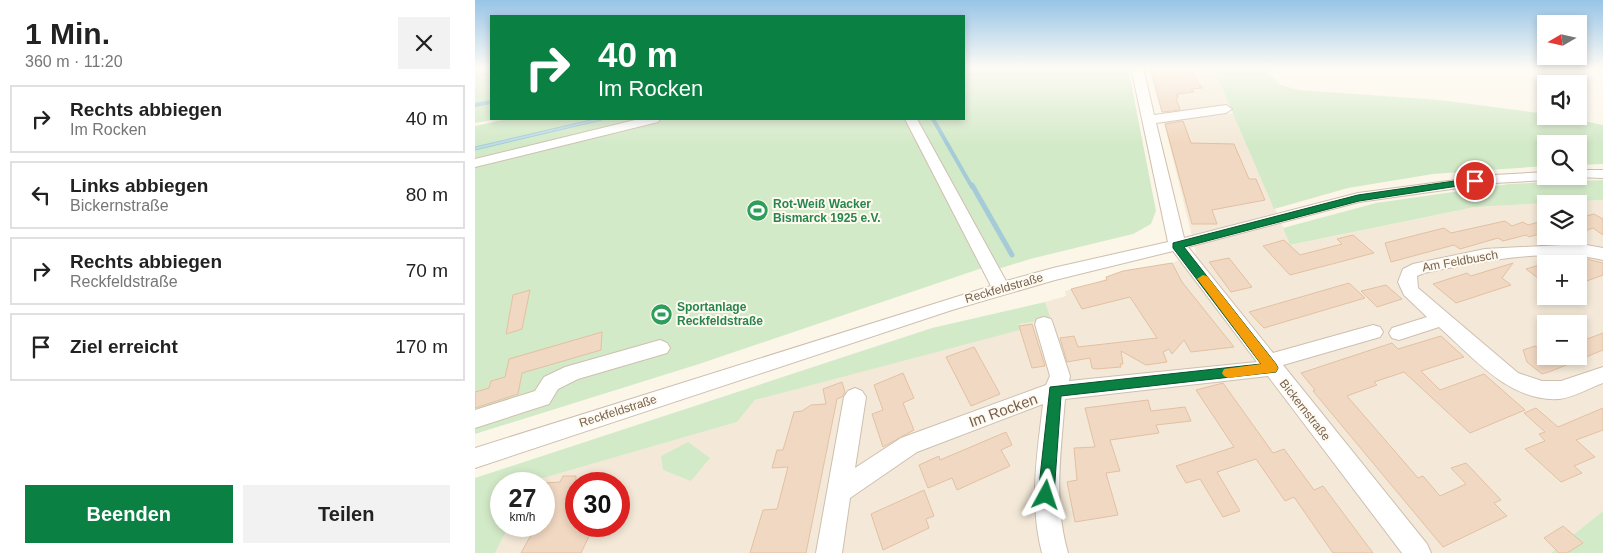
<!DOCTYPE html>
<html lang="de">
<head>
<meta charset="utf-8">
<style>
  body { margin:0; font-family:Arial,sans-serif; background:#f2f2f2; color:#222; height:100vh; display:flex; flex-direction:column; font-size:19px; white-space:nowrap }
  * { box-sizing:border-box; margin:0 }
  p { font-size:16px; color:#767676 }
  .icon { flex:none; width:28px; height:28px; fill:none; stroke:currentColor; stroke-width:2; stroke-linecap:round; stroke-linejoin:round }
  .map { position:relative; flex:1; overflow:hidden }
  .details { display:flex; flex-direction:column; background:#fff; width:475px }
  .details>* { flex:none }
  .hud { position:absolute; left:15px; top:15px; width:475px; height:105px; border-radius:0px; box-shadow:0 2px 8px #0003; background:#0b8043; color:#fff; overflow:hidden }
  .needle { width:32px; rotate:261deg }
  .controls { position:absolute; left:1062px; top:15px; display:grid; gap:10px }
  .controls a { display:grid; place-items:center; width:50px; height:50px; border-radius:0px; background:#fff; box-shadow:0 2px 8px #0003; font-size:25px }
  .speed { position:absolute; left:15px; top:472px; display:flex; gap:10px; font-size:25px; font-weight:700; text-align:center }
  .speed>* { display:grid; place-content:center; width:65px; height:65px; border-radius:50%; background:#fff; box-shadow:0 2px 8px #0003; line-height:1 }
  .speed small { font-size:12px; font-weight:400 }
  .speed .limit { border:8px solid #d22; background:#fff; color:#111 }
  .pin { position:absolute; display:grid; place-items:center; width:42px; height:42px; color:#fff; margin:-21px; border:2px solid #fff; border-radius:50%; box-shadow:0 1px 5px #0007 }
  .me { position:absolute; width:55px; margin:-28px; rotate:5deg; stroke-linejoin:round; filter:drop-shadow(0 0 4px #0008) }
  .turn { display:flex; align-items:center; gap:18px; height:105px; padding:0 25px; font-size:22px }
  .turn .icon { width:65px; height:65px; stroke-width:2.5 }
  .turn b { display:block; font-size:35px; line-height:42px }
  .round { display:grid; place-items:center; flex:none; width:52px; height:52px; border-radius:0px; background:#f2f2f2 }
  .overview { display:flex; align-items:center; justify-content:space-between; height:85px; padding:0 25px }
  h1 { font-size:30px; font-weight:700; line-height:38px }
  .button { display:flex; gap:10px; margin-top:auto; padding:10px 25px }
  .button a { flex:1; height:58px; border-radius:0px; background:#0b8043; color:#fff; font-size:20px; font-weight:700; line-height:58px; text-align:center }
  .button a+a { background:#f2f2f2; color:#222 }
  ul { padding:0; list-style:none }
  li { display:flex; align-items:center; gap:15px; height:68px; margin:0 10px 8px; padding:0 15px; border:2px solid #e0e0e0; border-radius:0px }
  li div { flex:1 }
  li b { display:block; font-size:19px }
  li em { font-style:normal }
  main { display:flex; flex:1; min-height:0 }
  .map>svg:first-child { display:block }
</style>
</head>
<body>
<main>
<section class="details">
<div class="overview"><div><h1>1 Min.</h1><p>360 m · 11:20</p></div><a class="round"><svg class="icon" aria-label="close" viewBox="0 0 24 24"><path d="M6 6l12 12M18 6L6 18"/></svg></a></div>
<ul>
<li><svg class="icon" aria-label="right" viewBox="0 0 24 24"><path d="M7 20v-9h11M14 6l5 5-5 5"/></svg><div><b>Rechts abbiegen</b><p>Im Rocken</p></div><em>40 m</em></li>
<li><svg class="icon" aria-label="left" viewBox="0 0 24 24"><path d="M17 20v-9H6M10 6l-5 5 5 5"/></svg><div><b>Links abbiegen</b><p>Bickernstraße</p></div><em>80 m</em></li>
<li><svg class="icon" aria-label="right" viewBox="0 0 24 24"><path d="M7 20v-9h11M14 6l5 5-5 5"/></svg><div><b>Rechts abbiegen</b><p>Reckfeldstraße</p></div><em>70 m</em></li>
<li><svg class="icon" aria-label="arrive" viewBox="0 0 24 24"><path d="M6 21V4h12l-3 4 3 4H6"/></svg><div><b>Ziel erreicht</b></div><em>170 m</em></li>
</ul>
<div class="button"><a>Beenden</a><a>Teilen</a></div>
</section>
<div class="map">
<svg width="1128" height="553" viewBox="0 0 1128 553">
  <rect width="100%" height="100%" fill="#fcf6e9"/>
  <path fill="#f4e9d8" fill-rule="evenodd" d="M 675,67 L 738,67 L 754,105 L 687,114 Z
    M 758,113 L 816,245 L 1000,207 L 1128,200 L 1128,511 L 1076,553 L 20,553 L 34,526 L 69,526 L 69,484 L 56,484 L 58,481 L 262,422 L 280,400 L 545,329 L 543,324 L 576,319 L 570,302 L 591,296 L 590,291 L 621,283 L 647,271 L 697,263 L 721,253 L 689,122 ZM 1071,204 L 1104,204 L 1104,236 L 1071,236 ZM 1071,264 L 1104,264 L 1104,296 L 1071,296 ZM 1071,324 L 1104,324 L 1104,356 L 1071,356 ZM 101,484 L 144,484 L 144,526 L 101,526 Z"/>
  <path fill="#d3eac8" d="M 0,67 L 16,67 L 16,119 L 22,119 L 0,123 Z
    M 489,67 L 653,67 L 681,211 L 676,224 L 658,234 L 555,259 L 523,269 L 519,264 L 224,364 L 0,434 L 0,150 L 131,119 L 489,119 Z
    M 738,67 L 789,67 L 805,85 L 824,90 L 965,100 L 1071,114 L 1071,116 L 1084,116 L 1128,125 L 1128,164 L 1104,165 L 1104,144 L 1071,144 L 1071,166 L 958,174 L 873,188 L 799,209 Z
    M 33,119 L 120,119 L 0,147 L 0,126 Z
    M 1128,180 L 1128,200 L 1000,207 L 815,245 L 808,228 L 901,203 L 1034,184 Z
    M 570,302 L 576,319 L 544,324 L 545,330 L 280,400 L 262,422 L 58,481 L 56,484 L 26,484 L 26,526 L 34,526 L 20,553 L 0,553 L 0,478 L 457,328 Z
    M 213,442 L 235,458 L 216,481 L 188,470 L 186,456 Z
    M 1128,511 L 1128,553 L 1076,553 Z"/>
  <path fill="#bedde6" stroke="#a4cbd7" d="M 120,119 L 131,119 L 0,150 L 0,147 Z"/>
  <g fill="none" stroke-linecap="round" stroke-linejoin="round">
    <path stroke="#a4cbd7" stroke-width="4" d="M 0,105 L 16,102
      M 458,119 L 497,187"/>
    <path stroke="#a4cbd7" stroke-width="5" d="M 497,185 L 537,255"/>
  </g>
  <path fill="#f1d8c2" stroke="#e3c0a2" d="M 675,67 L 692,67 L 696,73 L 716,72 L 727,88 L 716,89 L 719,92 L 702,94 L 703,98 L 701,98 L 705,110 L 687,112 Z
    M 708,121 L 716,143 L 759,144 L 774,179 L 781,179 L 790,200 L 737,210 L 742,224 L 717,224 L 690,124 Z
    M 1119,214 L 1128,219 L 1128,235 L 1118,228 L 1104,233 L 1104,218 Z
    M 1071,220 L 1071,232 L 1054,237 L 1051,235 L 1028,241 L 1023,238 L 985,249 L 979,245 L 916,262 L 910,243 L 969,228 L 976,233 L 1030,221 L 1037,226 L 1048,222 L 1053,225 Z
    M 878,235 L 899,253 L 815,275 L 788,246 L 809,240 L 825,255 L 867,244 L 862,239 Z
    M 754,258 L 777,287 L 756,292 L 734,262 Z
    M 1107,258 L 1128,263 L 1128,275 L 1109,282 L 1104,278 L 1104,259 Z
    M 697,263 L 707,282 L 759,347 L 716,352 L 709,340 L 697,354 L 694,349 L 688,352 L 692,362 L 671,365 L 646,351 L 648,364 L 645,364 L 646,367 L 621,369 L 617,368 L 615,358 L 592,362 L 585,338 L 599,336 L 603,347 L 682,338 L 655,297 L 607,309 L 596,289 L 632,280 L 631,277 L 648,271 Z
    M 1038,263 L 1027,278 L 1036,285 L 981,303 L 958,284 L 992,273 L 996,276 Z
    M 1071,263 L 1071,284 L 1051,269 Z
    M 874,283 L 890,298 L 789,328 L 774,312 Z
    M 911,285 L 927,299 L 902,307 L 886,291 Z
    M 55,290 L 47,329 L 31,334 L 38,295 Z
    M 557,324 L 570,366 L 557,368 L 544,326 Z
    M 127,332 L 126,350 L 47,373 L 43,394 L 0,408 L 0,392 L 14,388 L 16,381 L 30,377 L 34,359 Z
    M 1128,333 L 1128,350 L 1074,372 L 1067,374 L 1052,362 L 1048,350 L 1060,346 L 1065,349 L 1071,347 L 1071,356 L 1104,356 L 1104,342 Z
    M 966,336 L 989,357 L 946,371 L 965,390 L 1009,374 L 1050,410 L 995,433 L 929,372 L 899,382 L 902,385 L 872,396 L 943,478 L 948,476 L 965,496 L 991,484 L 976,468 L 991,463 L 1026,500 L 1019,503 L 1032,516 L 968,547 L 838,391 L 840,390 L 826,373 L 917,343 L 923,349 Z
    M 499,347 L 525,394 L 496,406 L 471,357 Z
    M 428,373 L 439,398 L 428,403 L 439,430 L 408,447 L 397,414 L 408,410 L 399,385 Z
    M 367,382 L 370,392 L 367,397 L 362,399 L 331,553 L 275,553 L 288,510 L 302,509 L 313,467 L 297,468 L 302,450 L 308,450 L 319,412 L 327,411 L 336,405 L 351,404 L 348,389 Z
    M 748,383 L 798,453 L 809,449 L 839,490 L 848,486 L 898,553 L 858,553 L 819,497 L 810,501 L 781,459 L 742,472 L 765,511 L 748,517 L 725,479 L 711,483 L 701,466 L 759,447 L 721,390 Z
    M 673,400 L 676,411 L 710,407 L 716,421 L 681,425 L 684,433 L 635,440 L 645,471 L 631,473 L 643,515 L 600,522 L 592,482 L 602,480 L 599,448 L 620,447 L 610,408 Z
    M 1061,408 L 1083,427 L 1128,408 L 1128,430 L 1101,440 L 1120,457 L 1099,466 L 1107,473 L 1086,482 L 1050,449 L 1070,441 L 1064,434 L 1070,432 L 1049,413 Z
    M 531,432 L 537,445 L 526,450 L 535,466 L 482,490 L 477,478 L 453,488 L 444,465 L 464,456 L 465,460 Z
    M 88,476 L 101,476 L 101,526 L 119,526 L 106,553 L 46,553 L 61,526 L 69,526 L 69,483 L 85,482 Z
    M 449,490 L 459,516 L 451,519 L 454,528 L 408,550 L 396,514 Z
    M 1088,526 L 1108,543 L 1092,553 L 1084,553 L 1069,538 Z"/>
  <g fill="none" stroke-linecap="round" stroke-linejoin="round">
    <defs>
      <path id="minor" d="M 656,67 L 668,67 L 679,115 L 751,105 L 757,109 L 751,113 L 681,123 L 709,238 L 883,193 L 1019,175 L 1071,172 L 1071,176 L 1078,176 L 1071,180 L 1019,183 L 884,202 L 713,247 L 798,353 L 898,325 L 905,327 L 908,332 L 905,337 L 808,365 L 952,544 L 956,553 L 927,553 L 793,376 L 590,399 C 586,451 578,502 593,553 L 567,553 C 554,503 562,455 568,404 L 442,452 L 375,498 L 367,553 L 341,553 L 369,397 L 373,391 L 380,388 L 387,391 L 391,397 L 380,468 L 426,438 L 571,385 L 575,376 L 560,324 L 562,319 L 569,317 L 576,319 L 578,324 L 595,376 L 594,381 L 782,362 L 698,251 L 580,280 L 477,310 L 0,468 L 0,448 L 516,286 L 430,119 L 442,119 L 531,281 L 578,268 L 693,242 Z
        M 164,119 L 185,119 L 183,122 L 0,167 L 0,159 Z
        M 1104,170 L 1128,170 L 1128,178 L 1099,177 L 1104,176 Z
        M 1106,244 L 1128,248 L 1128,260 C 1076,247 1001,262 949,273 L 942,276 L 943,288 L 1043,373 L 1067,381 L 1086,381 L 1128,367 L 1128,383 C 1114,388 1098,398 1084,399 C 1034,402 998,357 964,327 L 924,340 L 917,338 L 914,333 L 917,328 L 952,317 L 929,295 L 923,282 L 928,269 L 938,264 L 1010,249 Z
        M 185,340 L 192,343 L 195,348 L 192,353 L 103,379 L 83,389 L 74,404 L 0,428 L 0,410 L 60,391 L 69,377 L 90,367 Z"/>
    </defs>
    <use href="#minor" stroke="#cebfaf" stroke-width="2"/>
    <use href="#minor" fill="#fff" fill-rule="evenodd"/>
  </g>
  <linearGradient id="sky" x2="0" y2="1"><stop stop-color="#97c4e7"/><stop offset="0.47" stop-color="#fefbf5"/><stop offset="1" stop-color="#fefbf5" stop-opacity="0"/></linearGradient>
  <rect width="1128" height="144" fill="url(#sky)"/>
  <path fill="#0b8043" stroke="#07532c" d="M 1000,178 L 1003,179 L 1003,183 L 884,201 L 709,247 L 801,364 L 803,368 L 801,372 L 586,396 L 579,495 L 577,500 L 571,502 L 566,500 L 563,495 L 575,387 L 786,364 L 698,248 L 698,243 L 883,195 Z"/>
  <path fill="#f59e0b" d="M 728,275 L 732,276 L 801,364 L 803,368 L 801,372 L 753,378 L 749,376 L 747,373 L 749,369 L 786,364 L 724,281 L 722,279 Z"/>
  <defs>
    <symbol id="stadium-disc" viewBox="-11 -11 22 22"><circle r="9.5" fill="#2e9e5b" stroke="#fefaf0"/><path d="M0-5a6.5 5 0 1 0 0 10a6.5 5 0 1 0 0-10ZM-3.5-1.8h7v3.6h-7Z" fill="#fff"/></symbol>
  </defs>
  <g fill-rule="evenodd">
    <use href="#stadium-disc" x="270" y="198" width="25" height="25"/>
    <use href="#stadium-disc" x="174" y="302" width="25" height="25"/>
  </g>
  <g text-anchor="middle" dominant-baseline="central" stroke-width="4" stroke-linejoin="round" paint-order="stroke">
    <g font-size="12" font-weight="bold" fill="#27864d" stroke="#fefaf0" text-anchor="start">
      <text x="298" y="204">Rot-Weiß Wacker<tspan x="298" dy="14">Bismarck 1925 e.V.</tspan></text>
      <text x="202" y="307">Sportanlage<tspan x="202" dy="14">Reckfeldstraße</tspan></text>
    </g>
    <g font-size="12" fill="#765f4d" stroke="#fefaf0">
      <text transform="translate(985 261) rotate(-10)">Am Feldbusch</text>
      <text transform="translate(529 288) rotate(-16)">Reckfeldstraße</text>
      <text transform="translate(830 410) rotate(52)">Bickernstraße</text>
      <text transform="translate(143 411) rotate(-18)">Reckfeldstraße</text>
    </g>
    <g font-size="15" fill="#765f4d" stroke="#fefaf0">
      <text transform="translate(528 410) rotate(-20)">Im Rocken</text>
    </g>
  </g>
</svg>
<div class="controls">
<a><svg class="needle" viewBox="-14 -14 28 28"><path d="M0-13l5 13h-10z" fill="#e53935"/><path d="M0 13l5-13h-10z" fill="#767676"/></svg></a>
<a><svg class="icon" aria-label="sound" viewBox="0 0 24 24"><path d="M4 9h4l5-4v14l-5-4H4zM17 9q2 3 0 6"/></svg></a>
<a><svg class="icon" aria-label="search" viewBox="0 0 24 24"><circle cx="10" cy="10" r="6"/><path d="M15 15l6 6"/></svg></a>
<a><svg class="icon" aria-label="layers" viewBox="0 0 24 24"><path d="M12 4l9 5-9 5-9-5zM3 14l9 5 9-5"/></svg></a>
<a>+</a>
<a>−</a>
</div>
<div class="speed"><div>27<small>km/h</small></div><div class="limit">30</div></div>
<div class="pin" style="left:1000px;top:181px;background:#d93025"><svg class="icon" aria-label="arrive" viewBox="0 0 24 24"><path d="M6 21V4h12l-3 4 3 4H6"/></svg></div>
<svg class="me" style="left:571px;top:495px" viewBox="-20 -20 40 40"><path d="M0-17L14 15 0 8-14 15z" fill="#0b8043" stroke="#fff" stroke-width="4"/></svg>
<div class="hud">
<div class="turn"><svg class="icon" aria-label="right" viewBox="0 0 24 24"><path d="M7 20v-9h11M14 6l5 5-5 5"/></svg><div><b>40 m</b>Im Rocken</div></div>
</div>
</div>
</main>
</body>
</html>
